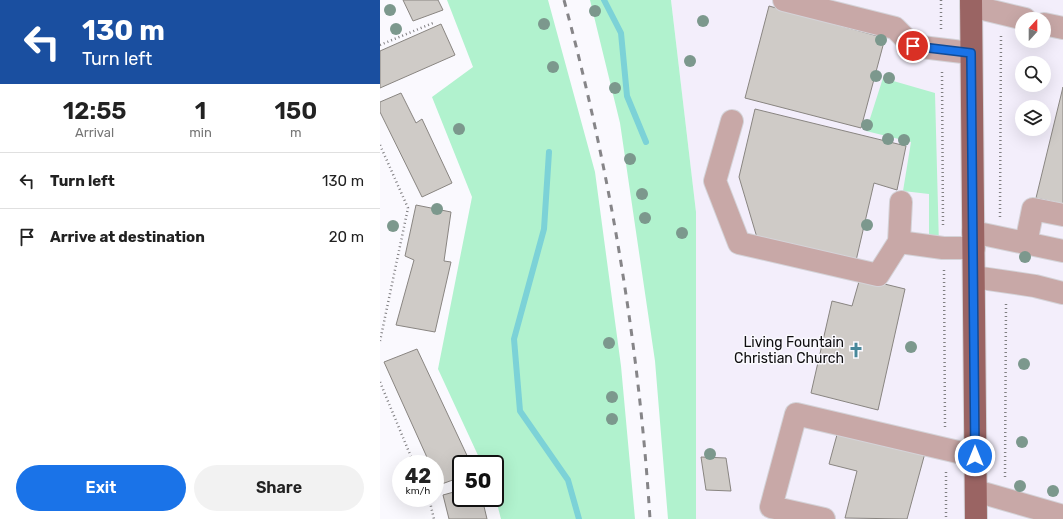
<!DOCTYPE html>
<html lang="en">
<head>
<meta charset="utf-8">
<style>
  body { margin:0; font-family:Rubik,sans-serif; background:#f2f2f2; color:#222; height:100vh; display:flex; flex-direction:column; font-size:15px; white-space:nowrap }
  * { box-sizing:border-box; margin:0 }
  p { font-size:13px; color:#767676 }
  .icon { flex:none; width:22px; height:22px; fill:none; stroke:currentColor; stroke-width:2; stroke-linecap:round; stroke-linejoin:round }
  .map { position:relative; flex:1; overflow:hidden }
  .side { display:flex; flex-direction:column; background:#fff; width:380px }
  .side>* { flex:none }
  .hud { background:#1a4fa0; color:#fff; overflow:hidden }
  .needle { width:26px; rotate:21deg }
  .tools { position:absolute; left:635px; top:12px; display:grid; gap:8px }
  .tools a { display:grid; place-items:center; width:36px; height:36px; border-radius:50%; background:#fff; box-shadow:0 4px 16px #0002; font-size:20px }
  .speed { position:absolute; left:12px; top:455px; display:flex; gap:8px; font-size:20px; font-weight:700; text-align:center }
  .speed>* { display:grid; place-content:center; width:52px; height:52px; border-radius:50%; background:#fff; box-shadow:0 4px 16px #0002; line-height:1 }
  .speed small { font-size:10px; font-weight:400 }
  .speed .limit { border:2px solid #111; border-radius:6px; background:#fff; color:#111 }
  .pin { position:absolute; display:grid; place-items:center; width:34px; height:34px; color:#fff; margin:-17px; border:2px solid #fff; border-radius:50%; box-shadow:0 1px 4px #0007 }
  .me { position:absolute; width:44px; margin:-22px; rotate:0deg; stroke-linejoin:round; filter:drop-shadow(0 0 3px #0008) }
  .turn { display:flex; align-items:center; gap:14px; height:84px; padding:0 16px; font-size:18px }
  .turn .icon { width:52px; height:52px; stroke-width:2.5 }
  .turn b { display:block; font-size:28px; line-height:34px }
  .eta { display:flex; justify-content:space-evenly; align-items:center; height:68px; text-align:center }
  .eta b { font-size:24px; font-weight:600; line-height:28px }
  .primary-button { display:flex; gap:8px; margin-top:auto; padding:8px 16px }
  .primary-button a { flex:1; height:46px; border-radius:24px; background:#1a73e8; color:#fff; font-size:16px; font-weight:600; line-height:46px; text-align:center }
  .primary-button a+a { background:#f2f2f2; color:#222 }
  ul { padding:0; list-style:none }
  li { display:flex; align-items:center; gap:12px; height:56px; padding:0 16px; border-top:1px solid #e0e0e0 }
  li div { flex:1 }
  li b { display:block; font-size:15px }
  li em { font-style:normal }
  main { display:flex; flex:1; min-height:0 }
  .map>svg:first-child { display:block }
</style>
</head>
<body>
<main>
<section class="side">
<div class="hud">
<div class="turn"><svg class="icon" aria-label="left" viewBox="0 0 24 24"><path d="M17 20v-9H6M10 6l-5 5 5 5"/></svg><div><b>130 m</b>Turn left</div></div>
</div>
<div class="eta">
<div><b>12:55</b><p>Arrival</p></div>
<div><b>1</b><p>min</p></div>
<div><b>150</b><p>m</p></div>
</div>
<ul>
<li><svg class="icon" aria-label="left" viewBox="0 0 24 24"><path d="M17 20v-9H6M10 6l-5 5 5 5"/></svg><div><b>Turn left</b></div><em>130 m</em></li>
<li><svg class="icon" aria-label="arrive" viewBox="0 0 24 24"><path d="M6 21V4h12l-3 4 3 4H6"/></svg><div><b>Arrive at destination</b></div><em>20 m</em></li>
</ul>
<div class="primary-button"><a>Exit</a><a>Share</a></div>
</section>
<div class="map">
<svg width="683" height="519" viewBox="0 0 683 519">
  <rect width="100%" height="100%" fill="#faf9fe"/>
  <path fill="#f3eefb" fill-rule="evenodd" d="M 291,0 L 683,0 L 683,519 L 316,519 L 316,212 ZM 642,19 L 664,19 L 664,41 L 642,41 ZM 642,63 L 664,63 L 664,85 L 642,85 ZM 642,107 L 664,107 L 664,129 L 642,129 Z"/>
  <path fill="#b1f2ce" d="M 67,0 L 168,0 L 215,172 L 241,366 L 255,519 L 121,519 L 115,496 L 115,464 L 102,464 L 58,369 L 92,197 L 52,97 L 93,67 Z
    M 210,0 L 291,0 L 316,212 L 316,519 L 288,519 L 275,361 L 240,123 Z
    M 503,78 L 555,93 L 559,246 L 549,248 L 549,194 L 523,191 L 531,142 L 486,131 Z"/>
  <g fill="none" stroke-linecap="round" stroke-linejoin="round">
    <path stroke="#7cd2d7" stroke-width="6" d="M 224,0 L 241,33 L 247,96 L 266,142
      M 169,152 L 164,229 L 134,339 L 140,411 L 188,480 L 199,519"/>
  </g>
  <path fill="#cfcbc7" stroke="#898581" d="M 23,0 L 58,0 L 63,10 L 33,21 Z
    M 389,6 L 505,38 L 481,128 L 365,98 Z
    M 61,24 L 75,55 L 0,88 L 0,51 Z
    M 683,87 L 683,204 L 656,198 Z
    M 21,93 L 36,123 L 42,119 L 72,183 L 42,197 L 0,112 L 0,102 Z
    M 375,109 L 526,146 L 517,190 L 494,183 L 475,265 L 378,241 L 359,177 Z
    M 36,205 L 71,212 L 64,261 L 71,262 L 55,332 L 16,325 L 34,260 L 25,256 Z
    M 480,278 L 525,289 L 498,410 L 431,393 L 452,301 L 472,306 Z
    M 37,349 L 91,464 L 81,464 L 81,477 L 59,485 L 55,476 L 55,464 L 50,464 L 4,362 Z
    M 458,431 L 545,453 L 527,519 L 465,518 L 477,471 L 449,464 Z
    M 321,457 L 346,458 L 351,491 L 326,490 Z
    M 81,490 L 81,498 L 102,498 L 107,519 L 69,519 L 63,495 Z"/>
  <g fill="none" stroke-linecap="round" stroke-linejoin="round">
    <defs>
      <path id="minor" d="M 404,0 L 515,28 L 533,46 L 591,53
        M 591,6 L 645,19
        M 664,24 L 683,28
        M 352,121 L 335,181 L 359,243 L 498,275 L 519,242 L 563,248 L 594,248
        M 593,232 L 683,251
        M 519,242 L 521,202
        M 646,243 L 653,209 L 683,215
        M 594,277 L 655,286 L 683,293
        M 596,491 L 683,516
        M 444,519 L 391,507 L 416,414 L 595,456"/>
      <path id="major" d="M 591,0 L 596,519"/>
    </defs>
    <use href="#minor" stroke="#d4d3d8" stroke-width="24"/>
    <use href="#major" stroke="#d4d3d8" stroke-width="24"/>
    <path stroke="#807f82" stroke-width="2.5" stroke-dasharray="1 3" stroke-linecap="butt" d="M 561,0 L 561,29
      M 0,45 L 53,23
      M 562,72 L 563,227
      M 0,145 L 28,208 L 0,341
      M 620,217 L 621,34
      M 564,270 L 565,427
      M 0,382 L 34,464
      M 566,472 L 566,519
      M 625,477 L 626,304
      M 49,498 L 54,519"/>
    <use href="#minor" stroke="#c8a8a7" stroke-width="22"/>
    <use href="#major" stroke="#9a6463" stroke-width="22"/>
    <path stroke="#868588" stroke-width="3" stroke-dasharray="7 7" stroke-linecap="butt" d="M 184,0 C 230,170 259,344 270,519"/>
  </g>
  <g fill="#7c988d">
    <circle cx="10" cy="10" r="6"/>
    <circle cx="215" cy="11" r="6"/>
    <circle cx="323" cy="21" r="6"/>
    <circle cx="164" cy="24" r="6"/>
    <circle cx="16" cy="29" r="6"/>
    <circle cx="501" cy="40" r="6"/>
    <circle cx="310" cy="61" r="6"/>
    <circle cx="173" cy="67" r="6"/>
    <circle cx="496" cy="76" r="6"/>
    <circle cx="509" cy="78" r="6"/>
    <circle cx="235" cy="88" r="6"/>
    <circle cx="487" cy="125" r="6"/>
    <circle cx="79" cy="129" r="6"/>
    <circle cx="508" cy="139" r="6"/>
    <circle cx="524" cy="140" r="6"/>
    <circle cx="250" cy="159" r="6"/>
    <circle cx="262" cy="194" r="6"/>
    <circle cx="57" cy="209" r="6"/>
    <circle cx="265" cy="218" r="6"/>
    <circle cx="487" cy="225" r="6"/>
    <circle cx="13" cy="226" r="6"/>
    <circle cx="302" cy="233" r="6"/>
    <circle cx="645" cy="257" r="6"/>
    <circle cx="229" cy="343" r="6"/>
    <circle cx="531" cy="347" r="6"/>
    <circle cx="644" cy="364" r="6"/>
    <circle cx="232" cy="397" r="6"/>
    <circle cx="232" cy="419" r="6"/>
    <circle cx="642" cy="442" r="6"/>
    <circle cx="330" cy="454" r="6"/>
    <circle cx="640" cy="486" r="6"/>
    <circle cx="673" cy="491" r="6"/>
  </g>
  <g fill="none" stroke-linecap="round" stroke-linejoin="round">
    <defs>
      <path id="route" d="M 533,46 L 591,53 L 595,456"/>
    </defs>
    <use href="#route" stroke="#114b97" stroke-width="10"/>
    <use href="#route" stroke="#1a73e8" stroke-width="7"/>
  </g>
  <defs>
    <symbol id="church-bare" viewBox="-9 -9 18 18"><path d="M-1.2-6h2.4v3.5h3.3v2.4h-3.3V6h-2.4V-.1h-3.3v-2.4h3.3Z" fill="#47879a" stroke="#faf9fe" stroke-width="2.5" paint-order="stroke"/></symbol>
  </defs>
  <g fill-rule="evenodd">
    <use href="#church-bare" x="465" y="339" width="22" height="22"/>
  </g>
  <g text-anchor="middle" dominant-baseline="central" stroke-width="3" stroke-linejoin="round" paint-order="stroke">
    <g font-size="14" fill="#0f0e10" stroke="#faf9fe" text-anchor="end">
      <text x="464" y="342">Living Fountain<tspan x="464" dy="16">Christian Church</tspan></text>
    </g>
  </g>
</svg>
<div class="tools">
<a><svg class="needle" viewBox="-14 -14 28 28"><path d="M0-13l5 13h-10z" fill="#e53935"/><path d="M0 13l5-13h-10z" fill="#767676"/></svg></a>
<a><svg class="icon" aria-label="search" viewBox="0 0 24 24"><circle cx="10" cy="10" r="6"/><path d="M15 15l6 6"/></svg></a>
<a><svg class="icon" aria-label="layers" viewBox="0 0 24 24"><path d="M12 4l9 5-9 5-9-5zM3 14l9 5 9-5"/></svg></a>
</div>
<div class="speed"><div>42<small>km/h</small></div><div class="limit">50</div></div>
<div class="pin" style="left:533px;top:46px;background:#d93025"><svg class="icon" aria-label="arrive" viewBox="0 0 24 24"><path d="M6 21V4h12l-3 4 3 4H6"/></svg></div>
<svg class="me" style="left:595px;top:456px" viewBox="-20 -20 40 40"><circle r="17" fill="#1a73e8" stroke="#fff" stroke-width="3"/><path d="M0-11L8 9 0 5-8 9z" fill="#fff"/></svg>
</div>
</main>
</body>
</html>
